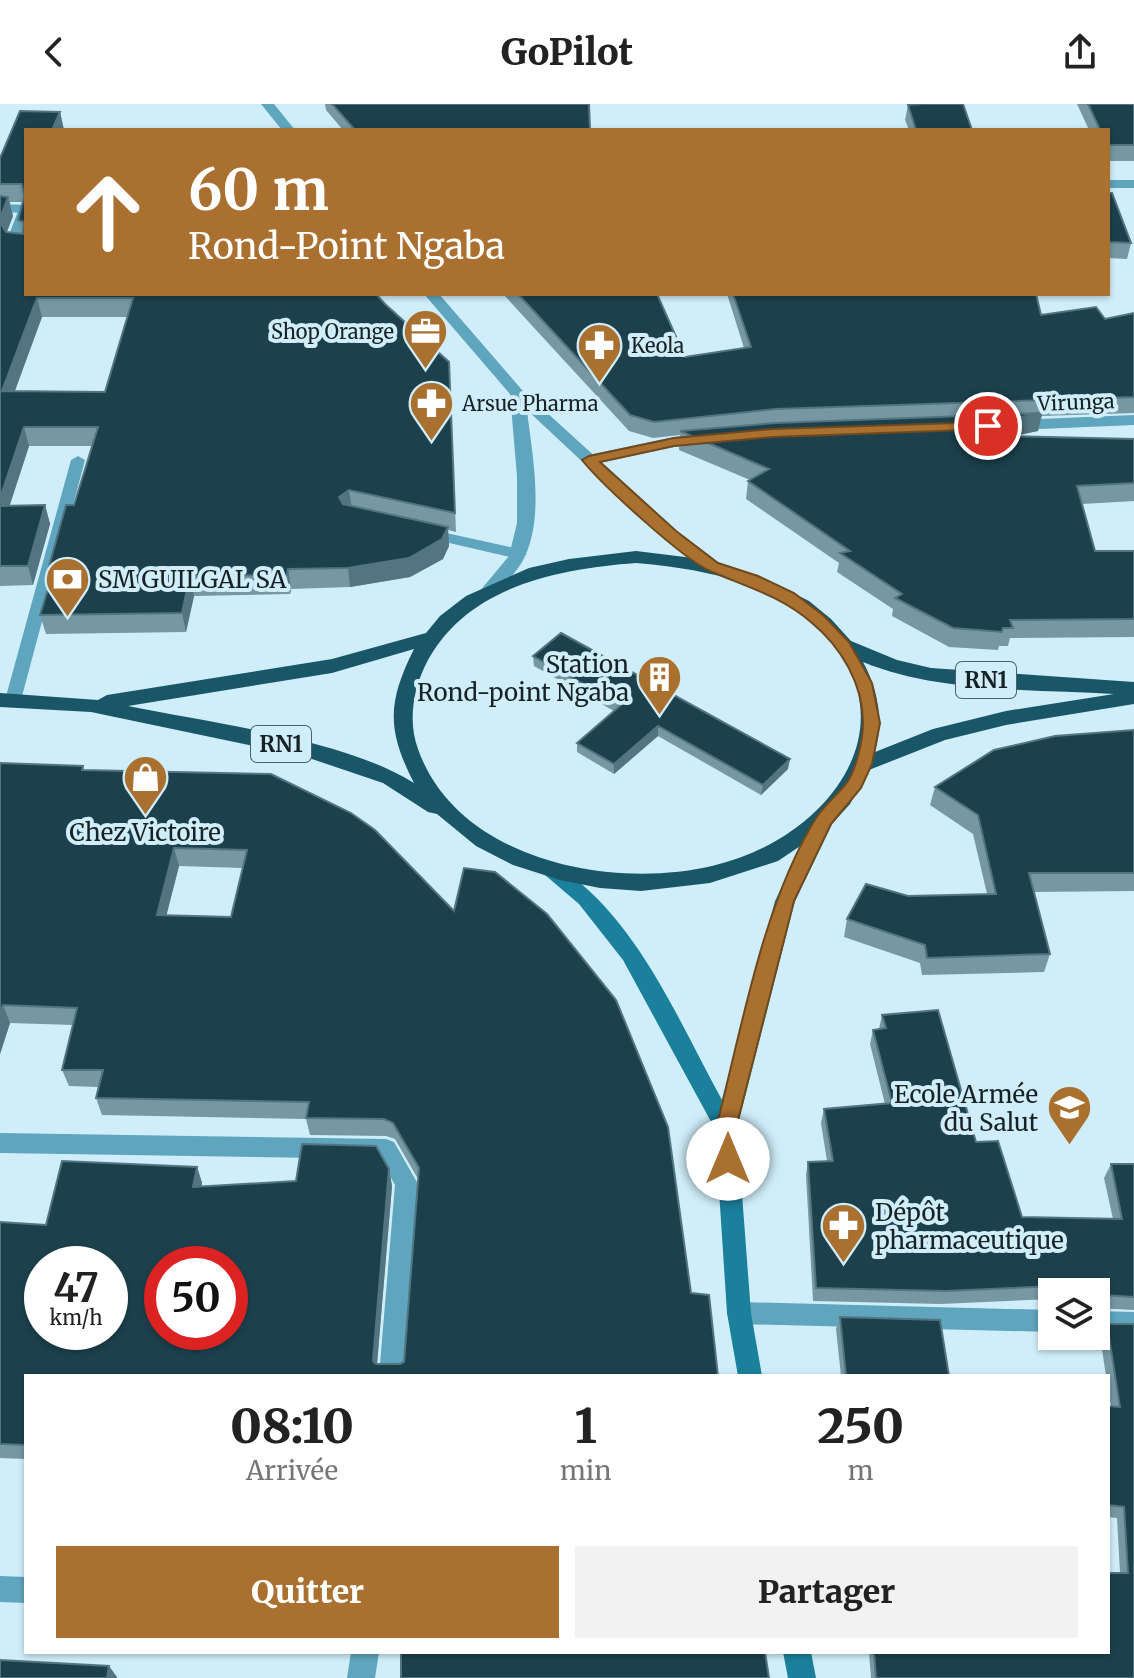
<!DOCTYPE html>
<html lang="fr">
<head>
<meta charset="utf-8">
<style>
  body { margin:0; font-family:Merriweather,serif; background:#f2f2f2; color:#222; height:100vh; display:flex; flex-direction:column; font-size:30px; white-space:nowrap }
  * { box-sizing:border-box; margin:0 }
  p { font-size:26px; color:#767676 }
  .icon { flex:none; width:44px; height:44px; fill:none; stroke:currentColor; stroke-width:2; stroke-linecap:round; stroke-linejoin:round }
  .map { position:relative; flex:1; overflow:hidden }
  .side { position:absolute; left:24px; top:1270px; width:1086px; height:280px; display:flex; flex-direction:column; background:#fff; border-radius:0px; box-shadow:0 2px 6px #0004 }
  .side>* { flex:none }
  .hud { position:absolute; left:24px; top:24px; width:1086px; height:168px; border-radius:0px; box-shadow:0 2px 6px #0004; background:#aa702f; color:#fff; overflow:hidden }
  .fabs { position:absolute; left:1038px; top:1174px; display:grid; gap:16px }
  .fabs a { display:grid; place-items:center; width:72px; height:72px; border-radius:0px; background:#fff; box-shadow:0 2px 6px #0004; font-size:40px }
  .speed { position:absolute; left:24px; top:1142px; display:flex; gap:16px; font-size:40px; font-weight:700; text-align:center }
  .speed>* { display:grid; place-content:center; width:104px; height:104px; border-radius:50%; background:#fff; box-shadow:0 2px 6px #0004; line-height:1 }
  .speed small { font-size:20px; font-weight:400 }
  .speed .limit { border:12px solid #d22; background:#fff; color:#111 }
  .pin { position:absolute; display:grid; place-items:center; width:68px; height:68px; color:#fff; margin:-34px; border:4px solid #fff; border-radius:50%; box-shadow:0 2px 8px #0007 }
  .me { position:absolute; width:88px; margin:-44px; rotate:0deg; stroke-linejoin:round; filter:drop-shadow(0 0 6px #0008) }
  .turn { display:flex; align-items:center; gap:28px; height:168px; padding:0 32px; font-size:36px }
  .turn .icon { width:104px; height:104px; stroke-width:2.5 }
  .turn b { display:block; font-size:56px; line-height:68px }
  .eta { display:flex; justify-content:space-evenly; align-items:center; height:136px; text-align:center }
  .eta b { font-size:48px; font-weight:800; line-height:56px }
  .primary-button { display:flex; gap:16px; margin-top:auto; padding:16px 32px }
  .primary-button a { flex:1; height:92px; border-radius:0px; background:#aa702f; color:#fff; font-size:32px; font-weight:800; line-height:92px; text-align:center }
  .primary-button a+a { background:#f2f2f2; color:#222 }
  header { display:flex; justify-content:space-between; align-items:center; height:104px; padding:0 32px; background:#fff; font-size:36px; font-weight:800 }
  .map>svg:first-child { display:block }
</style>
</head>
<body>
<header><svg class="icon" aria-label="back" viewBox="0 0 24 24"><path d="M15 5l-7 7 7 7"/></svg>GoPilot<svg class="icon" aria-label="share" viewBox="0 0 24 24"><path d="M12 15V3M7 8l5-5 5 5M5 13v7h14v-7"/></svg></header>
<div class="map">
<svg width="1134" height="1574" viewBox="0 0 1134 1574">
  <rect width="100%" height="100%" fill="#d0eef9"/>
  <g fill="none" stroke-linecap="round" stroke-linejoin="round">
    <path fill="#5ea5bd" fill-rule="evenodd" d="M 20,102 L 26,102 L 26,116 L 19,136 L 26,138 L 26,146 L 12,143 L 7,136 Z
      M 78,352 L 85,356 L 21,596 L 13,602 L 5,596 L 71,356 Z
      M 428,425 L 519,445 L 527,450 L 519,455 L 423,433 L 423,427 Z"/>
    <path fill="#5ea5bd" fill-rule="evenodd" d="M 1108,76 L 1134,76 L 1134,84 L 1108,84 Z
      M 0,100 L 26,101 L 26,109 L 0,108 Z
      M 1134,311 L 1134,321 L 1015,326 L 1007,321 L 1015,316 Z
      M 707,330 L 715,335 L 713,338 L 674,343 L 589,361 L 581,356 L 589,351 L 674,333 Z
      M 0,1029 L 386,1035 L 394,1038 L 418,1080 L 403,1272 L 379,1272 L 395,1081 L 380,1055 L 0,1049 Z
      M 739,1198 L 1052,1206 L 1052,1228 L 739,1220 L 730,1217 L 727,1209 L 730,1201 Z
      M 1096,1207 L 1134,1208 L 1134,1230 L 1096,1229 Z
      M 0,1472 L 26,1473 L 26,1499 L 0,1498 Z
      M 351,1548 L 379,1548 L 375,1574 L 347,1574 Z"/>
    <path fill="#5ea5bd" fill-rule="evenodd" d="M 261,0 L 274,0 L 295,26 L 282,26 Z
      M 424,190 L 439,190 L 522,286 L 677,427 L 719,459 L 721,463 L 719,467 L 707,467 L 665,435 L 527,306 C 532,350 544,408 526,450 C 520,465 507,477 496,490 L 484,490 L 481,486 L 484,482 L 509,452 L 517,419 L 517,372 L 510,290 Z"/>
    <path fill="#1a809c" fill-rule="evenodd" d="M 824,709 L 834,716 L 795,797 L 737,1024 L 751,1209 L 762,1272 L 738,1272 L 727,1209 L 715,1025 L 623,856 L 579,800 L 538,765 L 541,760 C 554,756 562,766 573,773 C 643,828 680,920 722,996 L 775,797 L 814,716 Z
      M 783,1548 L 811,1548 L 816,1574 L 788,1574 Z"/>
    <path fill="#185668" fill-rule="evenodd" d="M 636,447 L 693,454 L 757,471 L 809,497 L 831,515 L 851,537 L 897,556 L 931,564 L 1134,578 L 1134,600 L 1006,621 L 945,636 L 869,666 L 850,700 L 830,722 L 778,757 L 710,779 L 641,787 L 600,784 L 560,776 L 513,761 L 476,742 L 437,710 L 428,708 L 383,679 L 306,653 L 91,608 L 0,603 L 0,589 L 98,596 L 107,591 L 332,555 L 426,529 L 440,512 L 466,492 L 529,464 L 569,455 ZM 636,459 C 692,464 749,473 796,506 C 926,599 841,732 712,762 C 610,786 457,756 418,645 C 408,618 413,587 425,562 C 464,483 556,465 636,459 ZM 414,545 C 387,599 387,626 414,679 C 344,635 211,619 128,602 L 332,569 ZM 863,558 C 938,589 1033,585 1114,590 L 1006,607 L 933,625 L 875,648 C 884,617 878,585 863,558 Z"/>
  </g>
  <path fill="#7698a3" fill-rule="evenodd" d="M 325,0 L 589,0 L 590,26 L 343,26 L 326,6 Z
    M 1077,0 L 1134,0 L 1134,57 L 1108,57 L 1108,26 L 1089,26 Z
    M 908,1 L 972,26 L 909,26 L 905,16 Z
    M 20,7 L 60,8 L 64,26 L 26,26 L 26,190 L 376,190 L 385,200 L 449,258 L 456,428 L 448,426 L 449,442 L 443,455 L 410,473 L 350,483 L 291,485 L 290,490 L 194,492 L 186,528 L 46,530 L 40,511 L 52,472 L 49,462 L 66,401 L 74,401 L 92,342 L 29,342 L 10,401 L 45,401 L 50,420 L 33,481 L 0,482 L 0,54 ZM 10,98 L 23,98 L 18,116 L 22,130 L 7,128 L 13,112 ZM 42,213 L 128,213 L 105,288 L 14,287 Z
    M 1108,89 L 1131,139 L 1127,155 L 1108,154 Z
    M 503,190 L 657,190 L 685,253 L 744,244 L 727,190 L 1036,190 L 1041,211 L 1105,215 L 1134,209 L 1134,309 L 1042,312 L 1038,327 L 1015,332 L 1134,335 L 1134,397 L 1082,400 L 1095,447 L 1134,447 L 1134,533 L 1010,534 L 1008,542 L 999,542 L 998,546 L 949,543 L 892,512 L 893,505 L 837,468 L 839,459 L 746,395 L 748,377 L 750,376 L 679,346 L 680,331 L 653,334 L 629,327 Z
    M 533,552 L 788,665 L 761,691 L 658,632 L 614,670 L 577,648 L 577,639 L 614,607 L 534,562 Z
    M 1134,626 L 1134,787 L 1033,788 L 1050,850 L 1044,868 L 922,871 L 920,859 L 844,833 L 847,815 L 908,792 L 987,790 L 973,730 L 930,701 L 935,683 Z
    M 0,659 L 83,662 L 84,666 L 271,670 L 691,1189 L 718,1272 L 26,1272 L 26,1355 L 0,1354 L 0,1118 L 46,1121 L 197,1063 L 202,1079 L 202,1082 L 296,1077 L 389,1065 L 392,1082 L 377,1260 L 400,1260 L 404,1258 L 418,1075 L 395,1035 L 386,1032 L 310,1031 L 306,1015 L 102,1011 L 96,994 L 98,983 L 69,982 L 62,966 L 73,921 L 10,919 L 0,950 ZM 179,762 L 243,764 L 231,813 L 166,811 Z
    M 882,911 L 976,1038 L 1022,1113 L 1113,1115 L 1104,1074 L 1111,1060 L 1134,1060 L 1134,1206 L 1096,1204 L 1096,1188 L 1052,1188 L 1052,1195 L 941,1200 L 813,1197 L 806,1071 L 808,1058 L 827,1057 L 821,1019 L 824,1005 L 885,1000 L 870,940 L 873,926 L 879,925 Z
    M 840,1213 L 949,1272 L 841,1272 L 836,1225 Z
    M 1107,1220 L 1134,1220 L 1134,1574 L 871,1574 L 869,1548 L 1108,1548 L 1120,1469 L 1117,1414 L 1108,1413 L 1108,1302 L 1111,1302 L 1108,1283 L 1108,1272 L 1106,1272 L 1100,1232 Z"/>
  <path fill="#527581" d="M 60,8 L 64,26 L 52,26 Z
    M 8,93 L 13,112 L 4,135 L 0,115 Z
    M 37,194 L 42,213 L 8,306 L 2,287 Z
    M 1042,309 L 1038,327 L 1002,334 L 1006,316 Z
    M 24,323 L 29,342 L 3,421 L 0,409 L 0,394 Z
    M 349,386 L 352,405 L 341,412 L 339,393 Z
    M 45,401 L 50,420 L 33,481 L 28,462 Z
    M 448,423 L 449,442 L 443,455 L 410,473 L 350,483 L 348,464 Z
    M 288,465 L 291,485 L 290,490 L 287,471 Z
    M 190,472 L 194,492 L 186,528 L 182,509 Z
    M 658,622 L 658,632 L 614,670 L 614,660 Z
    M 790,655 L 788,665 L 761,691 L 763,681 Z
    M 174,744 L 179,762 L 162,829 L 157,811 Z
    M 3,901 L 10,919 L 0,950 L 0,909 Z
    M 197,1063 L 202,1079 L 198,1099 L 193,1083 Z
    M 389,1065 L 392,1082 L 376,1272 L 373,1257 Z
    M 109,1562 L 117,1573 L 117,1574 L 107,1574 Z"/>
  <path fill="#1c414d" stroke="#527581" stroke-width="2" fill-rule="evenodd" d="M 332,0 L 589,0 L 590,26 L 355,26 Z
    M 922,0 L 963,0 L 972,26 L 916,26 L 908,1 Z
    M 1088,0 L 1134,0 L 1134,41 L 1108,41 L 1108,26 L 1100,26 Z
    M 20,7 L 60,8 L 52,26 L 26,26 L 26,87 L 24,91 L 22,80 L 0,80 L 0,54 Z
    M 1108,89 L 1112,89 L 1131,139 L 1108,138 Z
    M 0,92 L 8,93 L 0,115 Z
    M 24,94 L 26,94 L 26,190 L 376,190 L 385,200 L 449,258 L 455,409 L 349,386 L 339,393 L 343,400 L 448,423 L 442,435 L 409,454 L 348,464 L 288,465 L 287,471 L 190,472 L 182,509 L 40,511 L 55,462 L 49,462 L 66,401 L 74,401 L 98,323 L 24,323 L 0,394 L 0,118 L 6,128 L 23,130 L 24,118 L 18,116 ZM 37,194 L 133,194 L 105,288 L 2,287 Z
    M 518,190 L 657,190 L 685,253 L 751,243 L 733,190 L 1036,190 L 1041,211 L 1096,203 L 1105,215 L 1134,209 L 1134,293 L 775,305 L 654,318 L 630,311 Z
    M 1042,309 L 1006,316 L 1007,332 L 1134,335 L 1134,379 L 1077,382 L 1095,447 L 1134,447 L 1134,515 L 1010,516 L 1013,524 L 1003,524 L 1002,528 L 953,524 L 895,494 L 902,490 L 840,449 L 850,447 L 748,377 L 769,365 L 680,327 L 775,319 Z
    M 45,401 L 28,462 L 0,462 L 0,402 Z
    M 561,529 L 790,655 L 763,681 L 658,622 L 614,660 L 577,639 L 621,601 L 533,552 Z
    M 1134,626 L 1134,769 L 1029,769 L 1050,850 L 927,854 L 925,841 L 847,815 L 866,780 L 908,792 L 996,790 L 978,711 L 935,683 L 994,646 L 1055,632 Z
    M 0,659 L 83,662 L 82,666 L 271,670 L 351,709 L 375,726 L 454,807 L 464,764 L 495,768 L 547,810 L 616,896 L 668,1023 L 691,1189 L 709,1191 L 718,1272 L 26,1272 L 26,1341 L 0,1340 L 0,1118 L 46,1121 L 62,1057 L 197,1063 L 193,1083 L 296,1077 L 302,1040 L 376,1042 L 389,1065 L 373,1257 L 376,1260 L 400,1260 L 404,1258 L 419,1064 L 393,1019 L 384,1015 L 306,1014 L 309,998 L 96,994 L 103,966 L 62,966 L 77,904 L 3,901 L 0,909 ZM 174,744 L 247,746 L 231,813 L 157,811 ZM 42,1160 L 110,1160 L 110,1228 L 42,1228 ZM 162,1160 L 230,1160 L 230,1228 L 162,1228 Z
    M 938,906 L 976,1038 L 998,1037 L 1022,1113 L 1122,1115 L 1111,1060 L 1134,1060 L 1134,1193 L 1103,1191 L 1101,1180 L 946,1187 L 816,1184 L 808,1058 L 833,1057 L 824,1005 L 892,999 L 873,926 L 886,924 L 882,911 Z
    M 840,1213 L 940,1216 L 949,1272 L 846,1272 Z
    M 1107,1220 L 1134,1220 L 1134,1574 L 876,1574 L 874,1548 L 1108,1548 L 1108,1469 L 1128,1469 L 1124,1403 L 1108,1401 L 1108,1302 L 1120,1303 Z
    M 401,1548 L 765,1548 L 769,1574 L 401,1574 Z
    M 0,1556 L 109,1562 L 107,1574 L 0,1574 Z"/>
  <path fill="#aa702f" stroke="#6e491f" stroke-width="2" d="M 988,318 L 993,319 L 993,325 L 773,333 L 674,342 L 600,358 L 676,427 L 718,459 L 758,472 L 794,489 L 824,512 L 849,538 L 872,579 L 880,619 L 872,660 L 861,684 L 831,720 L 794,797 L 736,1024 L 738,1055 L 735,1061 L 728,1064 L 721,1061 L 716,1024 C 742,924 762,802 816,714 C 825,700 839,690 848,677 C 857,662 863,636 863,618 C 863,580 841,543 812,519 C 781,492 747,483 710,467 C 683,455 602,381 582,356 L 589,352 L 674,334 L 773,325 Z"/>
  <defs>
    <symbol id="office-pin" viewBox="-11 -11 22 30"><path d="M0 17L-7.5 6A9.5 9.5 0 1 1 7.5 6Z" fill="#aa702f" stroke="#d0eef9"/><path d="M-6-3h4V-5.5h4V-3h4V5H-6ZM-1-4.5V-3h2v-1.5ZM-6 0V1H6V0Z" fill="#fff"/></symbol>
    <symbol id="pharmacy-pin" viewBox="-11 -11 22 30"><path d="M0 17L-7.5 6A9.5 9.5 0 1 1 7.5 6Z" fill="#aa702f" stroke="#d0eef9"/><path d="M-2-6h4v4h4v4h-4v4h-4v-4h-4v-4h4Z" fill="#fff"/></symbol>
    <symbol id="bank-pin" viewBox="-11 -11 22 30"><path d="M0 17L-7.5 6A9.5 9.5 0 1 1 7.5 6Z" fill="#aa702f" stroke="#d0eef9"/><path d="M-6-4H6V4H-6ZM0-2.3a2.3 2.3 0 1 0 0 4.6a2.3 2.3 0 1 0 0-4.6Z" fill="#fff"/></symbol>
    <symbol id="building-pin" viewBox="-11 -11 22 30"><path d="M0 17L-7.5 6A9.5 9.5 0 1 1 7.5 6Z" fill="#aa702f" stroke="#d0eef9"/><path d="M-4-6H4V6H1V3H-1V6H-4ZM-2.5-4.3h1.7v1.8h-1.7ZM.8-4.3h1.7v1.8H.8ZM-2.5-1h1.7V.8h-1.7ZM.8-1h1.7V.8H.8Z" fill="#fff"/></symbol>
    <symbol id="shop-pin" viewBox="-11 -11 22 30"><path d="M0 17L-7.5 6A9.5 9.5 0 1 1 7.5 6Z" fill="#aa702f" stroke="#d0eef9"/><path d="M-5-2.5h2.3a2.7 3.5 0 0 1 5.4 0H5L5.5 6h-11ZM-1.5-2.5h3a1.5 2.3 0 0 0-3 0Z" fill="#fff"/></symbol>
    <symbol id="school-pin" viewBox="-11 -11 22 30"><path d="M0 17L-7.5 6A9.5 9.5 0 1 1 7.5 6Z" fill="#aa702f" stroke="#d0eef9"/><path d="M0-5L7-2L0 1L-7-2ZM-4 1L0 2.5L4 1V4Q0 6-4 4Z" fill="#fff"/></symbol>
  </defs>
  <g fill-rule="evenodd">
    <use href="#office-pin" x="400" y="202" width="51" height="69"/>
    <use href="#pharmacy-pin" x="574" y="216" width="51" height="69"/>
    <use href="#pharmacy-pin" x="406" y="274" width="51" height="69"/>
    <use href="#bank-pin" x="42" y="450" width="51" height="69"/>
    <use href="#building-pin" x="634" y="548" width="51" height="69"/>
    <use href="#shop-pin" x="120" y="648" width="51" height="69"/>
    <use href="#school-pin" x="1044" y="978" width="51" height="69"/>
    <use href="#pharmacy-pin" x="818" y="1096" width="51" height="69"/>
  </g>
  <g text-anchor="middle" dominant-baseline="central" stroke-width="8" stroke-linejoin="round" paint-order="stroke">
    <g font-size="20" fill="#172226" stroke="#d0eef9" text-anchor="start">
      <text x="394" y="227" text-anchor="end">Shop Orange</text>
      <text x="631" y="241">Keola</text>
      <text x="462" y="299">Arsue Pharma</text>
    </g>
    <g font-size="20" fill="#172226" stroke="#d0eef9">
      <text transform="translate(1076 298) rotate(-2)">Virunga</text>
    </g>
    <g fill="#d0eef9" stroke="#4e5f65" stroke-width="2">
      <rect x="956" y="558" width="60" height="36" rx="6"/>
      <rect x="251" y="622" width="60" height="36" rx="6"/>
    </g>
    <g font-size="22" font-weight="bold" fill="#172226">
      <text x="986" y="576">RN1</text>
      <text x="281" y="640">RN1</text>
    </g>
    <g font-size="24" fill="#172226" stroke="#d0eef9" text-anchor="start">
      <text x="98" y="475">SM GUILGAL SA</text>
      <text x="629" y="560" text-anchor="end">Station<tspan x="629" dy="28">Rond-point Ngaba</tspan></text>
      <text x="145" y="728" text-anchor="middle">Chez Victoire</text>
      <text x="1038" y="990" text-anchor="end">Ecole Armée<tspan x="1038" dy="28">du Salut</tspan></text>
      <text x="875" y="1108">Dépôt<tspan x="875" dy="28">pharmaceutique</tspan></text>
    </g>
  </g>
</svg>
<div class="fabs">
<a><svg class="icon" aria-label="layers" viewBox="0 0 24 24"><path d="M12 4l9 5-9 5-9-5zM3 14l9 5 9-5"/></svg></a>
</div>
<div class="speed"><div>47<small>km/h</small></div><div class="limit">50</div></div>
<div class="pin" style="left:988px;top:322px;background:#d93025"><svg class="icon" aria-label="arrive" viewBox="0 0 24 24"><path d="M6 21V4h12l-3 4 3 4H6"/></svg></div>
<svg class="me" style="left:728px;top:1055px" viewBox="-20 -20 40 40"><circle r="19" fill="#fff"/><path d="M0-13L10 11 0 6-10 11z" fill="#aa702f"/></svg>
<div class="hud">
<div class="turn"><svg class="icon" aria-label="ahead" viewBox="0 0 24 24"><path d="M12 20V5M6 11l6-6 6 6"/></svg><div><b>60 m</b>Rond-Point Ngaba</div></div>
</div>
<section class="side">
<div class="eta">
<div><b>08:10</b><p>Arrivée</p></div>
<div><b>1</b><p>min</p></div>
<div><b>250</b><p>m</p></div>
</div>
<div class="primary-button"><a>Quitter</a><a>Partager</a></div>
</section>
</div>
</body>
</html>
